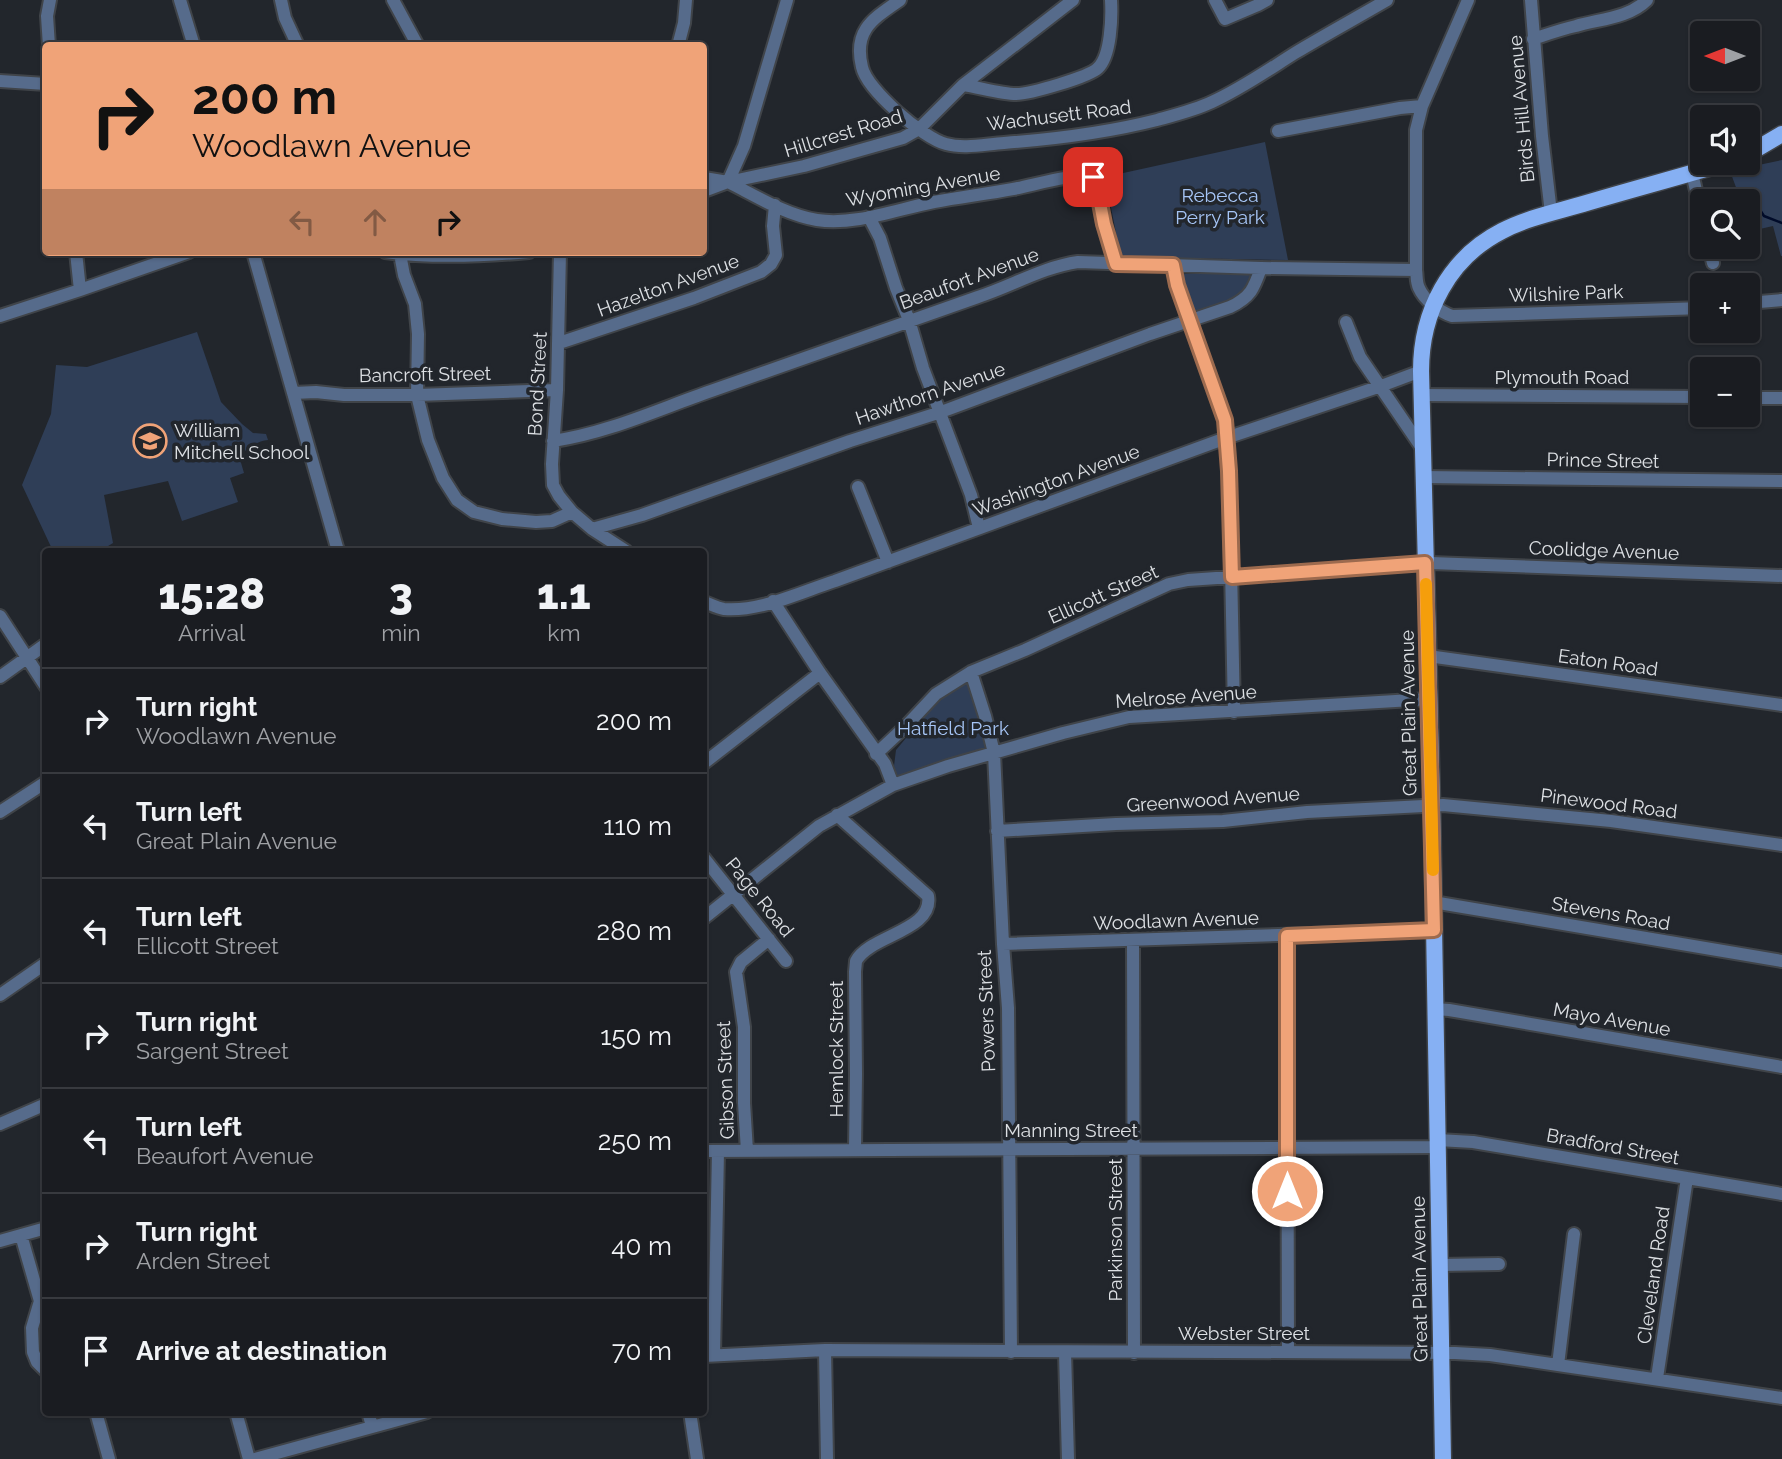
<!DOCTYPE html>
<html lang="en">
<head>
<meta charset="utf-8">
<style>
  body { margin:0; font-family:Raleway,sans-serif; background:#23252a; color:#f1f3f6; height:100vh; display:flex; flex-direction:column; font-size:26px; white-space:nowrap }
  * { box-sizing:border-box; margin:0 }
  p { font-size:23px; color:#9fa1a5 }
  .icon { flex:none; width:38px; height:38px; fill:none; stroke:currentColor; stroke-width:2; stroke-linecap:round; stroke-linejoin:round }
  .map { position:relative; flex:1; overflow:hidden }
  .side { position:absolute; left:42px; top:548px; width:665px; height:868px; display:flex; flex-direction:column; background:#1a1c21; border-radius:7px; box-shadow:0 2px 5px #0004,0 0 0 2px #383a3f }
  .side>* { flex:none }
  .hud { position:absolute; left:42px; top:42px; width:665px; height:214px; border-radius:7px; box-shadow:0 2px 5px #0004,0 0 0 2px #383a3f; background:#f0a378; color:#111; overflow:hidden }
  .needle { width:46px; rotate:270deg }
  .tools { position:absolute; left:1690px; top:21px; display:grid; gap:14px }
  .tools a { display:grid; place-items:center; width:70px; height:70px; border-radius:7px; background:#1a1c21; box-shadow:0 2px 5px #0004,0 0 0 2px #383a3f; font-size:35px }
  .pin { position:absolute; display:grid; place-items:center; width:60px; height:60px; color:#fff; margin:-30px; border-radius:14px; box-shadow:0 4px 10px #0006 }
  .me { position:absolute; width:77px; margin:-38px; rotate:0deg; stroke-linejoin:round; filter:drop-shadow(0 0 5px #0008) }
  .turn { display:flex; align-items:center; gap:24px; height:147px; padding:0 35px; font-size:32px }
  .turn .icon { width:91px; height:91px; stroke-width:2.5 }
  .turn b { display:block; font-size:49px; line-height:60px }
  .lanes { display:flex; align-items:center; height:66px; padding:0 35px; background:#0003; justify-content:center; gap:35px; direction:ltr }
  .lanes .off { opacity:.35 }
  .eta { display:flex; justify-content:space-evenly; align-items:center; height:119px; text-align:center }
  .eta b { font-size:42px; font-weight:800; line-height:49px }
  ul { padding:0; list-style:none }
  li { display:flex; align-items:center; gap:21px; height:105px; padding:0 35px; border-top:2px solid #383a3f }
  li div { flex:1 }
  li b { display:block; font-size:26px }
  li em { font-style:normal }
  .map>svg:first-child { display:block }
</style>
</head>
<body>
<div class="map">
<svg width="1782" height="1459" viewBox="0 0 1782 1459">
  <rect width="100%" height="100%" fill="#22262c"/>
  <path fill="#2f3e57" d="M 1265,142 L 1288,260 L 1126,257 L 1120,253 L 1105,177 Z
    M 1782,160 L 1782,256 L 1781,256 L 1773,226 L 1751,231 L 1748,223 L 1748,201 L 1741,201 L 1730,171 Z
    M 1253,272 L 1246,294 L 1229,302 L 1192,314 L 1181,274 Z
    M 197,332 L 221,402 L 242,424 L 253,433 L 266,434 L 268,440 C 256,441 247,449 239,456 L 244,473 L 230,478 L 238,502 L 182,521 L 168,481 L 104,495 L 113,543 L 100,551 L 53,551 L 22,485 L 51,414 L 56,365 L 87,367 Z
    M 965,684 L 972,687 L 986,746 L 982,752 L 906,776 L 897,775 L 894,766 L 896,750 L 936,702 L 954,688 Z"/>
  <g fill="none" stroke-linecap="round" stroke-linejoin="round">
    <path stroke="#000b29" stroke-width="2.5" d="M 1756,204 L 1764,216 L 1782,223"/>
    <defs>
      <path id="minor" d="M 180,0 L 194,46
        M 281,0 L 285,18 L 298,46
        M 393,0 L 418,46
        M 900,0 C 873,19 853,30 862,67 C 867,90 923,138 946,144 C 964,149 986,144 1004,143 C 1056,139 1106,133 1157,120 C 1175,115 1195,110 1212,102 C 1241,89 1268,70 1295,53 C 1325,35 1356,18 1387,0
        M 1215,0 L 1225,19 L 1258,5 L 1267,0
        M 1468,0 L 1422,106 L 1416,130 L 1416,270 C 1417,276 1416,282 1419,288 C 1424,300 1440,312 1452,316 L 1703,308
        M 1531,0 L 1542,136 L 1551,213
        M 1533,39 C 1548,34 1562,29 1576,26 C 1600,19 1629,18 1647,0
        M 49,46 L 47,16 L 50,0
        M 678,46 L 684,23 L 686,0
        M 0,81 L 46,84
        M 963,85 C 978,87 1001,94 1016,94 C 1030,94 1089,77 1098,68 C 1111,56 1112,17 1111,0
        M 1278,131 L 1400,108 L 1422,106
        M 1692,173 L 1703,221
        M 704,178 L 728,182 L 804,166 L 903,138 L 919,129 L 963,85 L 1073,0
        M 728,182 C 756,196 786,215 817,220 C 854,226 898,209 934,202 C 960,197 987,194 1013,189 C 1035,185 1072,173 1093,177 L 1096,182 L 1104,224 L 1116,264
        M 728,182 L 744,146 L 787,0
        M 704,191 L 728,182
        M 869,217 L 880,238 L 896,288 L 909,320 L 923,368 L 971,495 L 979,528
        M 1709,247 L 1713,263
        M 76,252 L 80,290
        M 253,252 L 338,551
        M 385,252 C 430,258 484,256 529,252
        M 560,252 L 557,390 L 552,464 L 553,485 L 559,496 L 572,512
        M 400,254 L 404,275 L 415,304 L 418,334 L 417,395 L 428,440 L 443,478 L 457,500 L 474,512 L 502,519 L 536,522 L 552,521 L 572,512 L 592,529 L 626,551
        M 1173,266 L 1177,285 L 1225,420 L 1229,471 L 1234,712
        M 1748,303 L 1782,300
        M 0,316 L 80,290 L 189,252
        M 1346,322 L 1360,357 L 1422,448
        M 559,343 L 694,298 L 761,272 L 771,264 L 776,255 L 773,226 L 775,205
        M 293,393 L 316,392 L 344,395 L 417,395 L 557,390
        M 1421,395 L 1703,397
        M 1748,398 L 1782,398
        M 553,441 C 608,433 659,409 711,391 C 800,359 889,328 978,297 C 1012,286 1043,267 1078,262 L 1261,268 L 1416,270
        M 1423,477 L 1782,481
        M 858,487 L 888,562
        M 592,529 L 642,515 L 850,441 L 941,412 L 1150,334 L 1230,307 C 1251,297 1254,288 1261,268
        M 773,601 L 820,673 L 885,764 L 893,785
        M 704,602 C 710,604 717,608 724,609 C 760,612 801,592 835,581 L 1226,438 L 1381,386 L 1421,371
        M 0,616 L 46,687
        M 1428,656 L 1782,705
        M 971,672 L 985,716 L 994,753 L 1003,944 L 1008,1008 L 1011,1352
        M 0,677 L 46,644
        M 876,754 L 906,726 L 936,694 L 971,672 L 1025,650 L 1169,584 L 1188,580 L 1431,563 L 1782,576
        M 704,763 L 820,673
        M 0,812 L 46,782
        M 837,815 L 928,896 C 934,931 870,935 856,961 C 856,962 855,971 855,972 L 856,1074 L 855,1150
        M 997,831 L 1116,824 L 1223,821 L 1307,812 L 1443,805 L 1611,821 L 1782,845
        M 704,858 L 786,961
        M 1433,902 L 1782,961
        M 704,918 L 819,826 L 893,785 L 948,766 L 1063,733 L 1129,717 L 1429,699
        M 1287,935 L 1288,1352
        M 1133,940 L 1134,1353
        M 1003,944 L 1434,930
        M 0,995 L 46,963
        M 1435,1009 L 1449,1010 L 1782,1067
        M 0,1124 L 46,1104
        M 1438,1140 L 1473,1142 L 1782,1194
        M 704,1151 L 1438,1147
        M 747,1151 L 744,1103 L 744,1027 L 736,972 L 741,962 L 769,939
        M 21,1235 L 40,1301 L 32,1328 L 33,1352 L 37,1362 L 46,1371
        M 0,1241 L 46,1228
        M 1440,1265 L 1499,1264
        M 825,1350 L 827,1459
        M 1065,1352 L 1068,1459
        M 714,1355 L 718,1151
        M 704,1356 L 825,1350 L 1455,1353 L 1490,1355 L 1558,1365 L 1782,1398
        M 1558,1365 L 1574,1234
        M 1657,1378 L 1687,1178
        M 96,1412 L 109,1459
        M 236,1412 L 249,1459
        M 368,1412 L 372,1426
        M 690,1412 L 697,1459
        M 255,1459 L 427,1412"/>
      <path id="major" d="M 1748,154 L 1782,134
        M 1443,1459 L 1432,806 L 1421,371 C 1421,312 1449,258 1502,231 C 1527,218 1556,212 1583,204 C 1630,190 1679,177 1726,163"/>
    </defs>
    <use href="#minor" stroke="#404449" stroke-width="16"/>
    <use href="#major" stroke="#404449" stroke-width="19"/>
    <use href="#minor" stroke="#566b8b" stroke-width="12"/>
    <use href="#major" stroke="#86b0f3" stroke-width="16"/>
  </g>
  <g fill="none" stroke-linecap="round" stroke-linejoin="round">
    <defs>
      <path id="route" d="M 1093,177 L 1096,182 L 1104,224 L 1116,264 L 1173,265 L 1177,285 L 1225,420 L 1229,471 L 1232,577 L 1425,563 L 1434,930 L 1287,936 L 1287,1191"/>
    </defs>
    <use href="#route" stroke="#9c6a4e" stroke-width="18"/>
    <use href="#route" stroke="#f0a378" stroke-width="12"/>
    <path stroke="#f59e0b" stroke-width="12" d="M 1426,584 L 1433,870"/>
  </g>
  <defs>
    <symbol id="school-ring" viewBox="-11 -11 22 22"><circle r="9.5" fill="#22262c" stroke="#f0a378" stroke-width="1.5"/><path d="M0-5L7-2L0 1L-7-2ZM-4 1L0 2.5L4 1V4Q0 6-4 4Z" fill="#f0a378"/></symbol>
  </defs>
  <g fill-rule="evenodd">
    <use href="#school-ring" x="131" y="422" width="38" height="38"/>
  </g>
  <g text-anchor="middle" dominant-baseline="central" stroke-width="7" stroke-linejoin="round" paint-order="stroke">
    <g font-size="19" fill="#dde0e4" stroke="#22262c">
      <text transform="translate(1521 109) rotate(-95)">Birds Hill Avenue</text>
      <text transform="translate(1059 115) rotate(-7)">Wachusett Road</text>
      <text transform="translate(843 133) rotate(-17)">Hillcrest Road</text>
      <text transform="translate(923 186) rotate(-10)">Wyoming Avenue</text>
      <text transform="translate(969 278) rotate(-20)">Beaufort Avenue</text>
      <text transform="translate(668 285) rotate(-20)">Hazelton Avenue</text>
      <text transform="translate(1566 293) rotate(-2)">Wilshire Park</text>
      <text transform="translate(425 374) rotate(-1)">Bancroft Street</text>
      <text x="1562" y="377">Plymouth Road</text>
      <text transform="translate(537 384) rotate(-87)">Bond Street</text>
      <text transform="translate(930 393) rotate(-19)">Hawthorn Avenue</text>
      <text transform="translate(1603 460) rotate(1)">Prince Street</text>
      <text transform="translate(1056 480) rotate(-20)">Washington Avenue</text>
      <text transform="translate(1604 550) rotate(2)">Coolidge Avenue</text>
      <text transform="translate(1103 594) rotate(-24)">Ellicott Street</text>
      <text transform="translate(1608 662) rotate(8)">Eaton Road</text>
      <text transform="translate(1186 696) rotate(-4)">Melrose Avenue</text>
      <text transform="translate(1408 713) rotate(-91)">Great Plain Avenue</text>
      <text transform="translate(1213 799) rotate(-4)">Greenwood Avenue</text>
      <text transform="translate(1609 803) rotate(7)">Pinewood Road</text>
      <text transform="translate(760 897) rotate(51)">Page Road</text>
      <text transform="translate(1611 913) rotate(10)">Stevens Road</text>
      <text transform="translate(1176 920) rotate(-2)">Woodlawn Avenue</text>
      <text transform="translate(986 1011) rotate(-92)">Powers Street</text>
      <text transform="translate(1612 1019) rotate(10)">Mayo Avenue</text>
      <text transform="translate(836 1049) rotate(-90)">Hemlock Street</text>
      <text transform="translate(725 1080) rotate(-92)">Gibson Street</text>
      <text x="1071" y="1130">Manning Street</text>
      <text transform="translate(1613 1146) rotate(10)">Bradford Street</text>
      <text transform="translate(1115 1230) rotate(-90)">Parkinson Street</text>
      <text transform="translate(1653 1275) rotate(-82)">Cleveland Road</text>
      <text transform="translate(1419 1279) rotate(-91)">Great Plain Avenue</text>
      <text x="1244" y="1333">Webster Street</text>
    </g>
    <g font-size="19" fill="#a6c5f6" stroke="#22262c">
      <text x="1220" y="195">Rebecca<tspan x="1220" dy="22">Perry Park</tspan></text>
      <text x="953" y="728">Hatfield Park</text>
    </g>
    <g font-size="19" fill="#dde0e4" stroke="#22262c" text-anchor="start">
      <text x="174" y="430">William<tspan x="174" dy="22">Mitchell School</tspan></text>
    </g>
  </g>
</svg>
<div class="tools">
<a><svg class="needle" viewBox="-14 -14 28 28"><path d="M0-13l5 13h-10z" fill="#e53935"/><path d="M0 13l5-13h-10z" fill="#9fa1a5"/></svg></a>
<a><svg class="icon" aria-label="sound" viewBox="0 0 24 24"><path d="M4 9h4l5-4v14l-5-4H4zM17 9q2 3 0 6"/></svg></a>
<a><svg class="icon" aria-label="search" viewBox="0 0 24 24"><circle cx="10" cy="10" r="6"/><path d="M15 15l6 6"/></svg></a>
<a>+</a>
<a>−</a>
</div>
<div class="pin" style="left:1093px;top:177px;background:#d93025"><svg class="icon" aria-label="arrive" viewBox="0 0 24 24"><path d="M6 21V4h12l-3 4 3 4H6"/></svg></div>
<svg class="me" style="left:1287px;top:1191px" viewBox="-20 -20 40 40"><circle r="17" fill="#f0a378" stroke="#fff" stroke-width="3"/><path d="M0-11L8 9 0 5-8 9z" fill="#fff"/></svg>
<div class="hud">
<div class="turn"><svg class="icon" aria-label="right" viewBox="0 0 24 24"><path d="M7 20v-9h11M14 6l5 5-5 5"/></svg><div><b>200 m</b>Woodlawn Avenue</div></div>
<div class="lanes"><svg class="icon off" aria-label="left" viewBox="0 0 24 24"><path d="M17 20v-9H6M10 6l-5 5 5 5"/></svg><svg class="icon off" aria-label="ahead" viewBox="0 0 24 24"><path d="M12 20V5M6 11l6-6 6 6"/></svg><svg class="icon" aria-label="right" viewBox="0 0 24 24"><path d="M7 20v-9h11M14 6l5 5-5 5"/></svg></div>
</div>
<section class="side">
<div class="eta">
<div><b>15:28</b><p>Arrival</p></div>
<div><b>3</b><p>min</p></div>
<div><b>1.1</b><p>km</p></div>
</div>
<ul>
<li><svg class="icon" aria-label="right" viewBox="0 0 24 24"><path d="M7 20v-9h11M14 6l5 5-5 5"/></svg><div><b>Turn right</b><p>Woodlawn Avenue</p></div><em>200 m</em></li>
<li><svg class="icon" aria-label="left" viewBox="0 0 24 24"><path d="M17 20v-9H6M10 6l-5 5 5 5"/></svg><div><b>Turn left</b><p>Great Plain Avenue</p></div><em>110 m</em></li>
<li><svg class="icon" aria-label="left" viewBox="0 0 24 24"><path d="M17 20v-9H6M10 6l-5 5 5 5"/></svg><div><b>Turn left</b><p>Ellicott Street</p></div><em>280 m</em></li>
<li><svg class="icon" aria-label="right" viewBox="0 0 24 24"><path d="M7 20v-9h11M14 6l5 5-5 5"/></svg><div><b>Turn right</b><p>Sargent Street</p></div><em>150 m</em></li>
<li><svg class="icon" aria-label="left" viewBox="0 0 24 24"><path d="M17 20v-9H6M10 6l-5 5 5 5"/></svg><div><b>Turn left</b><p>Beaufort Avenue</p></div><em>250 m</em></li>
<li><svg class="icon" aria-label="right" viewBox="0 0 24 24"><path d="M7 20v-9h11M14 6l5 5-5 5"/></svg><div><b>Turn right</b><p>Arden Street</p></div><em>40 m</em></li>
<li><svg class="icon" aria-label="arrive" viewBox="0 0 24 24"><path d="M6 21V4h12l-3 4 3 4H6"/></svg><div><b>Arrive at destination</b></div><em>70 m</em></li>
</ul>
</section>
</div>
</body>
</html>
